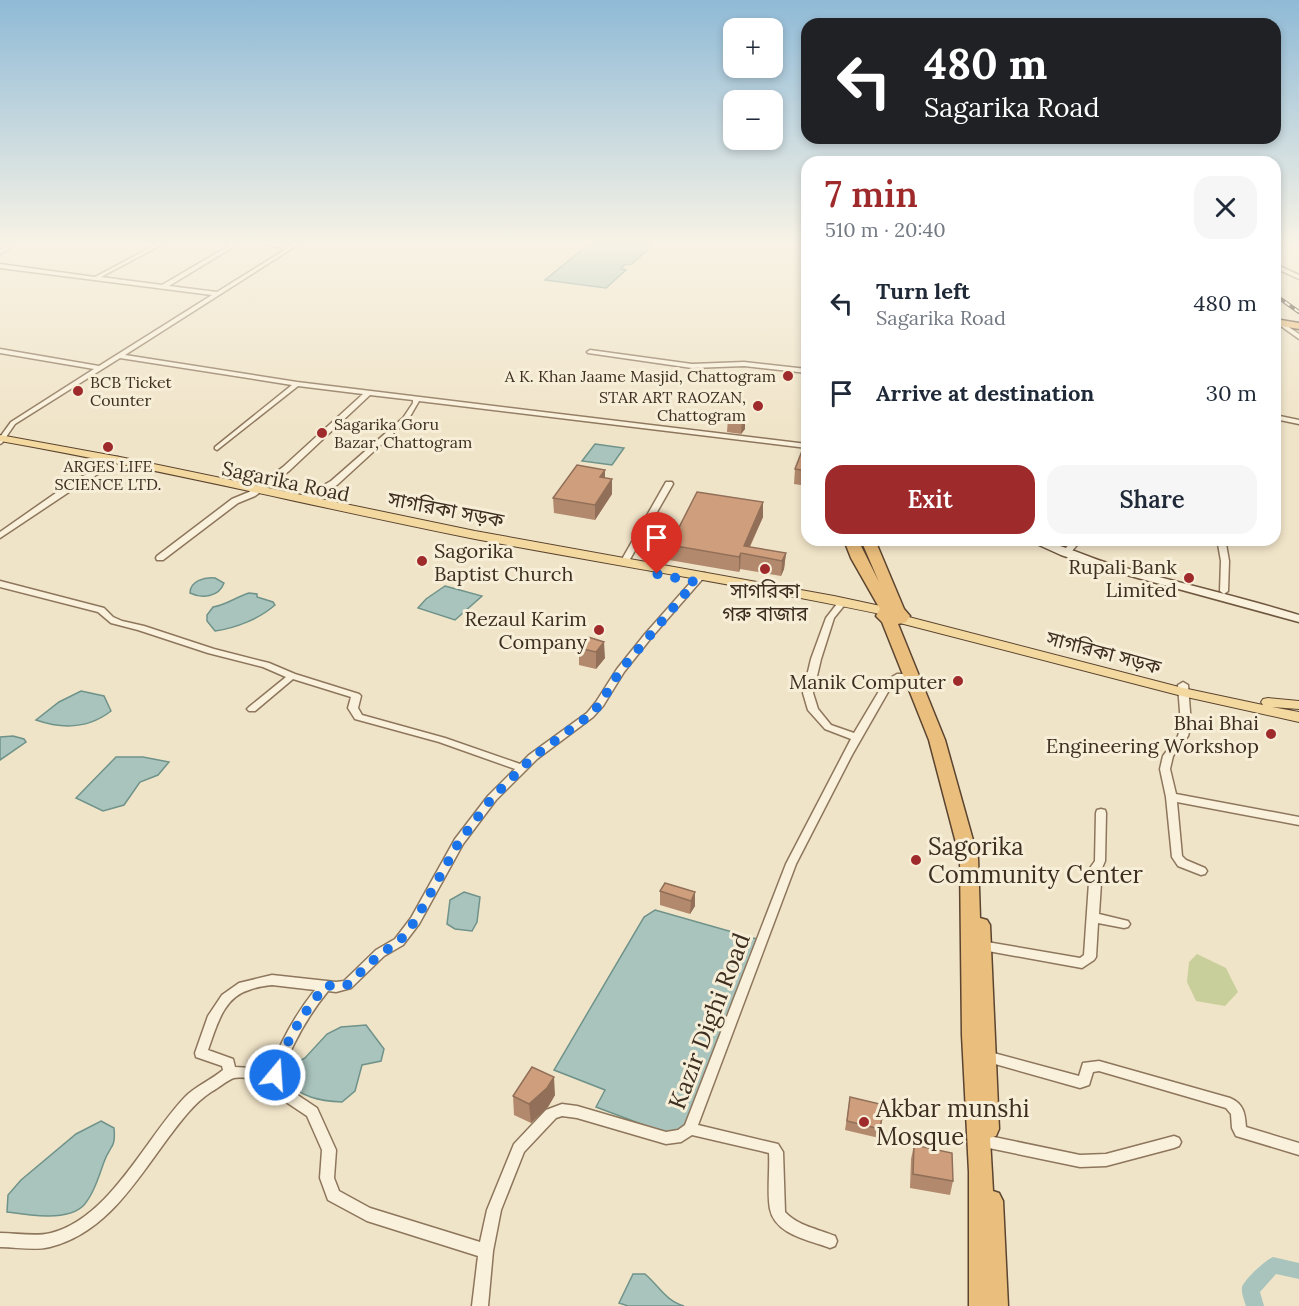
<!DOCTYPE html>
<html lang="en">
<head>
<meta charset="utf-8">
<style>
  body { margin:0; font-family:Lora,"Noto Sans Bengali",serif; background:#f6f6f7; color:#1f2937; height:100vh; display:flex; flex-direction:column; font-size:22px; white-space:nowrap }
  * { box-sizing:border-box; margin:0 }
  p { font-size:20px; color:#747a83 }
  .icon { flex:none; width:33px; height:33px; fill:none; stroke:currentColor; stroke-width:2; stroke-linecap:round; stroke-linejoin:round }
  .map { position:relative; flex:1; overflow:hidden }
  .panel { position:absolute; left:801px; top:156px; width:480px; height:390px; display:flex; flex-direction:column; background:#fff; border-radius:18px; box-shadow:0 3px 9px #0003 }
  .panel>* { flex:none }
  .top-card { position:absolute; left:801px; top:18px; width:480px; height:126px; border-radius:18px; box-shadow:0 3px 9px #0003; background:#202124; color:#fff; overflow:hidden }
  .tools { position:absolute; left:723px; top:18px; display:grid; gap:12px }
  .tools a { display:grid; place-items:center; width:60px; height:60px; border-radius:12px; background:#fff; box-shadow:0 3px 9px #0003; font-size:30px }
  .pin { position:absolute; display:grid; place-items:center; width:51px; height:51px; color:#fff; margin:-62px -26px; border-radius:50% 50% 50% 0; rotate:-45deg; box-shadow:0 0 6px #0007 }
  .pin .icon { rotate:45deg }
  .me { position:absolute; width:66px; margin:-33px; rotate:18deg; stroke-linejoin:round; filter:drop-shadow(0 0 4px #0008) }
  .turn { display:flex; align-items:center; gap:21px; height:126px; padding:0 24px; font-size:27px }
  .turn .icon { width:78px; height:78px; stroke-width:2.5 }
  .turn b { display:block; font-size:42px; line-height:51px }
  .round { display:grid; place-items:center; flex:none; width:63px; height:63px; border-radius:18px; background:#f6f6f7 }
  .head { display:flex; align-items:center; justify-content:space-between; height:102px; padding:0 24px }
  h1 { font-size:36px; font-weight:600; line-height:45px; color:#9e2a2b }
  .primary-button { display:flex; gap:12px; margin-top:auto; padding:12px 24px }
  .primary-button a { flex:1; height:69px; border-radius:18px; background:#9e2a2b; color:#fff; font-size:24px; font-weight:600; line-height:69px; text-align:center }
  .primary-button a+a { background:#f6f6f7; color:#1f2937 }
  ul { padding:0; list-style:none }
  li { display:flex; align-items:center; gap:18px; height:90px; padding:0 24px }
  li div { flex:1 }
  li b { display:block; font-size:22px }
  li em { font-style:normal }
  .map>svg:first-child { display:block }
</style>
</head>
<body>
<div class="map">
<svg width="1299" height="1306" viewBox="0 0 1299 1306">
  <rect width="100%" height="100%" fill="#f0e4c8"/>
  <path fill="#c9cf9b" d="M 1197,954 L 1226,968 L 1238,992 L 1225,1006 L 1196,1001 L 1187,982 L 1189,962 Z"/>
  <path fill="#a9c4bc" stroke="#6f938a" stroke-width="1.5" d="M 589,244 L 654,244 L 632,264 L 624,265 L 621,269 L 626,270 L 606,288 L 545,280 Z
    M 595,444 L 624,448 L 612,465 L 582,461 Z
    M 215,578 L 224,583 C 219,597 202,599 190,593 C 190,581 204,577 215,578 Z
    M 445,586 L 482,596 L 455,620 L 418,608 L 426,599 Z
    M 249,593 L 257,594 L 257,597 L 273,602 L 275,605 C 259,619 236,628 215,631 L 207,621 L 207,615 L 213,607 C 226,605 236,597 249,593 Z
    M 81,691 L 104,696 L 111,711 C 88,729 62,729 36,720 L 59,702 Z
    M 13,736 L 24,739 L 26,742 L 0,760 L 0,737 Z
    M 116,757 L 143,757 L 169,762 L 158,775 L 140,782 L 124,805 L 103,811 L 76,798 Z
    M 464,892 L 480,897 L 477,922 L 472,931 L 455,929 L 447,924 L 450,900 Z
    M 655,910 L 757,939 L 687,1127 L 665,1133 L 596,1107 L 605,1090 L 554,1070 L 644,917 Z
    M 366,1025 L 384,1049 L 381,1061 L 362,1065 L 355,1091 L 342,1102 C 318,1101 302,1097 284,1080 L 292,1065 L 305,1058 L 327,1034 L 341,1027 Z
    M 101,1121 L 114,1128 C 116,1149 110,1145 104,1162 C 99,1176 94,1193 84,1205 C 68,1222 27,1215 7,1212 L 8,1195 L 21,1180 L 76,1134 Z
    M 633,1274 L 645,1274 C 659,1286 666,1301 684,1306 L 628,1306 L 619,1303 Z"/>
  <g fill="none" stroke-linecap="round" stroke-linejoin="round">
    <path fill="#a9c4bc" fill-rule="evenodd" d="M 1273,1257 L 1299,1263 L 1299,1279 L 1276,1274 L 1260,1292 L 1264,1306 L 1246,1306 C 1244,1300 1241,1293 1242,1287 C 1245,1279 1265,1260 1273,1257 Z"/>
    <defs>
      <path id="minor" d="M 11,244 L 17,244 L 0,254 L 0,250 Z
        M 157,244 L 163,244 L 101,277 L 162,285 L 232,244 L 238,244 L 169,286 L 217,292 L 286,249 L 264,244 L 290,246 L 293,244 L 299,244 L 125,355 L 297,382 L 807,444 L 807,448 L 419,401 L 408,420 L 337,485 L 309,501 L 303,501 L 303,497 L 331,481 L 403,418 L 413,403 L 413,400 L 370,395 L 289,471 L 255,496 L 238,503 L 163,560 L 157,560 L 156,558 L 157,556 L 232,499 L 249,492 L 283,467 L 363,394 L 298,386 L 217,450 L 215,449 L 215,447 L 292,385 L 120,358 L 15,424 L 2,443 L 0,444 L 0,437 L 11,422 L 94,369 L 0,353 L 0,349 L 99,366 L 212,295 L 0,268 L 0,264 L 95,277 Z
        M 1275,264 L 1299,275 L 1299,279 L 1275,268 Z
        M 1280,321 L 1299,334 L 1299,339 L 1278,324 L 1277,323 Z
        M 590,350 L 692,364 L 744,362 L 807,369 L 807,373 L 744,366 L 692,368 L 588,353 L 587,352 Z
        M 1275,415 L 1299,420 L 1299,424 L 1275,419 Z
        M 115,457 L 118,457 L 122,459 L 69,492 L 0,538 L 0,532 L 63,488 Z
        M 666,482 L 672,482 L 673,484 L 629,561 L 628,563 L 622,563 L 621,561 Z
        M 1073,540 L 1081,540 L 1072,551 L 1066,551 L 1065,549 Z
        M 1219,542 L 1225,542 L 1226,544 L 1229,561 L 1228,591 L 1224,594 L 1220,591 L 1221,561 L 1218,544 Z
        M 699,573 L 705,573 L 706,575 L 651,638 L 624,672 L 603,706 L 593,717 L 537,759 L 496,800 L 463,844 L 419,924 L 403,945 L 384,956 L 351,988 L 336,992 L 328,991 C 307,1017 292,1044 281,1075 L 287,1088 L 317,1108 L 336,1150 L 334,1178 L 339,1191 L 370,1208 L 480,1242 L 487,1210 L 514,1144 L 546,1110 L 562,1104 L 577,1106 L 666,1132 L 678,1130 L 685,1125 L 786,864 L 851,739 L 825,729 L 808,710 L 803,693 L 811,659 L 826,618 L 840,600 L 846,600 L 847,602 L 834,618 L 821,659 L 813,693 L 818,709 L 831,725 L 854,733 L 885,681 L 897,674 L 913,674 L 918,677 L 913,680 L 899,680 L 892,685 L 852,755 L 796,864 L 698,1125 L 778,1144 L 783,1152 L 785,1212 C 798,1226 818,1229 835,1236 L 837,1241 L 835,1246 L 830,1248 C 810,1240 775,1235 770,1209 C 767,1193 770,1171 769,1153 L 692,1135 L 681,1142 L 666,1144 L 577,1118 L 562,1116 L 556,1118 L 524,1152 L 501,1210 L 493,1251 L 488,1306 L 472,1306 L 478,1256 L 367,1221 L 328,1200 L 320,1178 L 322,1150 L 307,1116 L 277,1096 L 271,1080 C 262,1080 242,1076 234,1078 C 229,1079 217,1089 211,1092 C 193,1104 181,1121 168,1138 C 136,1181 106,1233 50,1247 C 34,1251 16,1247 0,1247 L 0,1233 C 16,1233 35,1237 51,1233 C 110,1218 145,1139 185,1097 C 196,1086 211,1080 223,1070 L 222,1066 L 196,1057 L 195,1053 L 208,1016 L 222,995 L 239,983 L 272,975 L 336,982 L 344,981 L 376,950 L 395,939 L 411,918 L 455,839 L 488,796 L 515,769 L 439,742 L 355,719 L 348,708 L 351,697 L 293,679 L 255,711 L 249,711 L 247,709 L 249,707 L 286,677 L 263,667 L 208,653 L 138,630 L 111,623 L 98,612 L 0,587 L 0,581 L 104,608 L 113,617 L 122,621 L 144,626 L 214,649 L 269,663 L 295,674 L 359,694 L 361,696 L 358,708 L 362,715 L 445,738 L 520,764 L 529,755 L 587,713 L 596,702 L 617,669 L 645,634 ZM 272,985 L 315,990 C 296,1014 281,1040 271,1069 L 235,1067 L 233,1059 L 208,1050 C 216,1028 223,997 249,990 C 256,987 264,986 272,985 Z
        M 1183,682 L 1188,685 L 1191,725 L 1188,736 L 1173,756 L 1170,769 L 1176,794 L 1299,817 L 1299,825 L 1177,802 L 1182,856 L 1186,860 L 1205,868 L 1207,871 L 1205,874 L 1201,875 L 1178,866 L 1172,857 L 1166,797 L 1160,769 L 1163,756 L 1178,736 L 1181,725 L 1178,685 Z
        M 1101,809 L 1105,810 L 1106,813 L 1105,861 L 1102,868 L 1099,914 L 1128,921 L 1130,924 L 1128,927 L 1124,928 L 1098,923 L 1096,957 L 1094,960 L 1082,968 L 977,949 L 975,946 L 977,943 L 981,941 L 1080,958 L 1084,955 L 1090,868 L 1095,861 L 1096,813 L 1097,810 Z
        M 986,1051 L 1079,1076 L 1083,1063 L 1099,1061 L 1230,1098 C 1244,1104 1245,1114 1246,1127 L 1299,1143 L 1299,1155 L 1236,1136 L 1232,1128 L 1231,1114 L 1226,1108 L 1099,1071 L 1093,1072 L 1089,1085 L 1080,1088 L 981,1060 L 980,1056 L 981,1052 Z
        M 989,1136 L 1080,1155 L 1106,1154 L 1174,1136 L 1179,1138 L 1181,1142 L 1179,1146 L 1174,1148 L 1106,1166 L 1080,1167 L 989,1148 L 984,1146 L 982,1142 L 984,1138 Z"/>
      <path id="secondary" d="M 1028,540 C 1055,540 1085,557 1111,564 C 1174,582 1237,596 1299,615 L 1299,622 L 1094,566 L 1061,555 Z"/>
      <path id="primary" d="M 0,435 L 120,457 L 475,531 L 834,596 L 890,608 L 891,611 L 885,615 C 749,586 611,565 475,539 C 316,507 159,469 0,441 Z
        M 901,615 L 1183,688 L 1263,705 L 1261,702 L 1263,699 L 1268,698 L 1299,701 L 1299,709 L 1272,707 L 1299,712 L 1299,722 L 1182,696 L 896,622 L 894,619 Z"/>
      <path id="trunk" d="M 1275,319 L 1299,323 L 1299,329 L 1275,325 Z
        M 844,540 L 858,540 L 879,582 L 861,540 L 875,540 L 904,609 L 910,616 L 906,622 L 898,624 L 945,740 L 978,858 L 980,918 L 987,920 L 990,925 L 999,1129 L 996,1136 L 990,1138 L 993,1191 L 999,1193 L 1003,1201 L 1008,1306 L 969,1306 L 969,1172 L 962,1035 L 960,858 L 929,740 L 882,622 L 876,616 L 880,609 L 851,558 Z"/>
    </defs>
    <use href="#minor" stroke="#8d765c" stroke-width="3"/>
    <use href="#secondary" stroke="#6f573f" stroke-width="3"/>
    <use href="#primary" stroke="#5b4430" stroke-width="2"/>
    <use href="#trunk" stroke="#5b4430" stroke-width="3"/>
    <use href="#minor" fill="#faf1dc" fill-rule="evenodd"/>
    <use href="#secondary" fill="#faf1dc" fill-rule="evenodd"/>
    <use href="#primary" fill="#f3d9a0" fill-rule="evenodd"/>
    <use href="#trunk" fill="#eabe7c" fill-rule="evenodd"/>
    <defs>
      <path id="rail" d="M 1275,295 L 1299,312"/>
    </defs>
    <use href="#rail" stroke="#3d2e20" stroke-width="4"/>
    <use href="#rail" stroke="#f7eed8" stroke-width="2" stroke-dasharray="6" stroke-linecap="butt"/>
  </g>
  <path fill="#b2896c" d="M 745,414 L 745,429 L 741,434 L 727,432 L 728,418 Z
    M 807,438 L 807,486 L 794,484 L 795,469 Z
    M 605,470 L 605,478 L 612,494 L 595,520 L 554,513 L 553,498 Z
    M 763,517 L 750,547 L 786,553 L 784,569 L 781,576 L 740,569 L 739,572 L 669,560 L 670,545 Z
    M 588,637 L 605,658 L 596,669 L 579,665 L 579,648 Z
    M 660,891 L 695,892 L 695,906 L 690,914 L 660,905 Z
    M 555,1095 L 548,1107 L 531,1123 L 514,1115 L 513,1096 Z
    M 850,1097 L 884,1105 L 879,1138 L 845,1130 Z
    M 914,1145 L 953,1181 L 950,1195 L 910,1188 L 911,1159 Z"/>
  <path fill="#916f58" d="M 745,414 L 745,429 L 741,434 L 742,419 Z
    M 605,470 L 605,485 L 600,477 Z
    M 612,479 L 612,494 L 595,520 L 595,505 Z
    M 763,502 L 763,517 L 746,554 L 744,546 Z
    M 741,553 L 740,569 L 739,572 L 739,557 Z
    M 786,553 L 784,569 L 781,576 L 782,561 Z
    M 604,642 L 605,658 L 596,669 L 596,652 Z
    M 695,892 L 695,906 L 690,914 L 691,901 Z
    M 554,1077 L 555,1095 L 548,1107 L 531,1123 L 529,1104 Z"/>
  <path fill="#cf9f7d" stroke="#916f58" stroke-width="1.5" d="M 732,412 L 745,414 L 742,419 L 728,418 Z
    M 807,438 L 807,471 L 795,469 Z
    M 577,465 L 605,470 L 600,477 L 612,479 L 595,505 L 553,498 Z
    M 697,492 L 763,502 L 744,546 L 786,553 L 782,561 L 741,553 L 739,557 L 670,545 Z
    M 588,637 L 604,642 L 596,652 L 579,648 Z
    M 665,883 L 695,892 L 691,901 L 660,891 Z
    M 532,1067 L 554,1077 L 547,1088 L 529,1104 L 513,1096 Z
    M 850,1097 L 884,1105 L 880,1129 L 847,1121 Z
    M 914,1145 L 952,1153 L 953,1181 L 913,1174 Z"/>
  <linearGradient id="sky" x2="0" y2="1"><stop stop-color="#8fbad6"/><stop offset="0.57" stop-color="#f8f3e6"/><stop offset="1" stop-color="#f8f3e6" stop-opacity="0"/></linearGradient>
  <rect width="1299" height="427" fill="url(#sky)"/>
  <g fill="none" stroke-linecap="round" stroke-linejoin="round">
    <path stroke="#1a73e8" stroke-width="10" stroke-dasharray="0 18" d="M 275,1075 C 287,1038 302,1015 326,985 L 336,987 L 347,985 L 380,954 L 399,942 L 415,921 L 459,842 L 492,798 L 533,757 L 590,715 L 600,704 L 620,671 L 695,582 L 657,574"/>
  </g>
  <g fill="#9e2a2b" stroke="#f7eed8" stroke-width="2">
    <circle cx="788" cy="376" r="6"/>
    <circle cx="78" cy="391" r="6"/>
    <circle cx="758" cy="406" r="6"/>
    <circle cx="322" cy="433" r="6"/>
    <circle cx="108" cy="447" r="6"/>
    <circle cx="422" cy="561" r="6"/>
    <circle cx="765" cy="569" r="6"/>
    <circle cx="1189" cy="578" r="6"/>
    <circle cx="599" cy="630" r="6"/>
    <circle cx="958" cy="681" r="6"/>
    <circle cx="1271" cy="734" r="6"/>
    <circle cx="916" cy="860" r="6"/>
    <circle cx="864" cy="1122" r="6"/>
  </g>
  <g text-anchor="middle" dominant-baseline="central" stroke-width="6" stroke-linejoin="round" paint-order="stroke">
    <g font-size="16" fill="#3d2e20" stroke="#f7eed8" text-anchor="end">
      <text x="776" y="376">A K. Khan Jaame Masjid, Chattogram</text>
      <text x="90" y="382" text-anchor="start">BCB Ticket<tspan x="90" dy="18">Counter</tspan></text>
      <text x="746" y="397">STAR ART RAOZAN,<tspan x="746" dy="18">Chattogram</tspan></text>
      <text x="334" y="424" text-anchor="start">Sagarika Goru<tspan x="334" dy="18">Bazar, Chattogram</tspan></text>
      <text x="108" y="466" text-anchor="middle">ARGES LIFE<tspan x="108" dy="18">SCIENCE LTD.</tspan></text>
    </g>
    <g font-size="20" fill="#3d2e20" stroke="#f7eed8">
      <text transform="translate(286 481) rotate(12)">Sagarika Road</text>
      <text transform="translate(446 509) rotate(11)">সাগরিকা সড়ক</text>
      <text transform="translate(1104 652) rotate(15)">সাগরিকা সড়ক</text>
    </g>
    <g font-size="20" fill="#3d2e20" stroke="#f7eed8" text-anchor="end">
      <text x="434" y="550" text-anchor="start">Sagorika<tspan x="434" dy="23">Baptist Church</tspan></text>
      <text x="1177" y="566">Rupali Bank<tspan x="1177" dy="23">Limited</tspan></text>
      <text x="765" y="590" text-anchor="middle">সাগরিকা<tspan x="765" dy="23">গরু বাজার</tspan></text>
      <text x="587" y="618">Rezaul Karim<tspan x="587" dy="23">Company</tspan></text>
      <text x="946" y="681">Manik Computer</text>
      <text x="1259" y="722">Bhai Bhai<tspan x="1259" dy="23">Engineering Workshop</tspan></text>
    </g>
    <g font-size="24" fill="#3d2e20" stroke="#f7eed8" text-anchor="start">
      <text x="928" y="846">Sagorika<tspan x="928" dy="28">Community Center</tspan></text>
      <text x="876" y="1108">Akbar munshi<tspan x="876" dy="28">Mosque</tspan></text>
    </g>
    <g font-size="24" fill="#3d2e20" stroke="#f7eed8">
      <text transform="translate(709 1021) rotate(-69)">Kazir Dighi Road</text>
    </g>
  </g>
</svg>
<div class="tools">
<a>+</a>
<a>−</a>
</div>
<div class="pin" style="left:657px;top:574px;background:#d93025"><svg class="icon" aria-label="arrive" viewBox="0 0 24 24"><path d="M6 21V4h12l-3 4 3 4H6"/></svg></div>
<svg class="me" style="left:275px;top:1075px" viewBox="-20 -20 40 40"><circle r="17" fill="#1a73e8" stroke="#fff" stroke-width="3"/><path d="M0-11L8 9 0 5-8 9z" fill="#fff"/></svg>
<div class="top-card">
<div class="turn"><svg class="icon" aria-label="left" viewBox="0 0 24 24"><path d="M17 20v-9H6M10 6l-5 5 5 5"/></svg><div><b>480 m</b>Sagarika Road</div></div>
</div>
<section class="panel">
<div class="head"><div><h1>7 min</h1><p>510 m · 20:40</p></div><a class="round"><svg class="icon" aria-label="close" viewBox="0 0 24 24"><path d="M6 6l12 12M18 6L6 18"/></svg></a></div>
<ul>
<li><svg class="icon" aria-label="left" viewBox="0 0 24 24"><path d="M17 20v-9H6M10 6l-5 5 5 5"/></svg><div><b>Turn left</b><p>Sagarika Road</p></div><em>480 m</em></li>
<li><svg class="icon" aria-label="arrive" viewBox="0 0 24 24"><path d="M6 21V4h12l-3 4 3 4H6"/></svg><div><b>Arrive at destination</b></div><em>30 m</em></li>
</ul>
<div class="primary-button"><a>Exit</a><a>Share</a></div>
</section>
</div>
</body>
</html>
